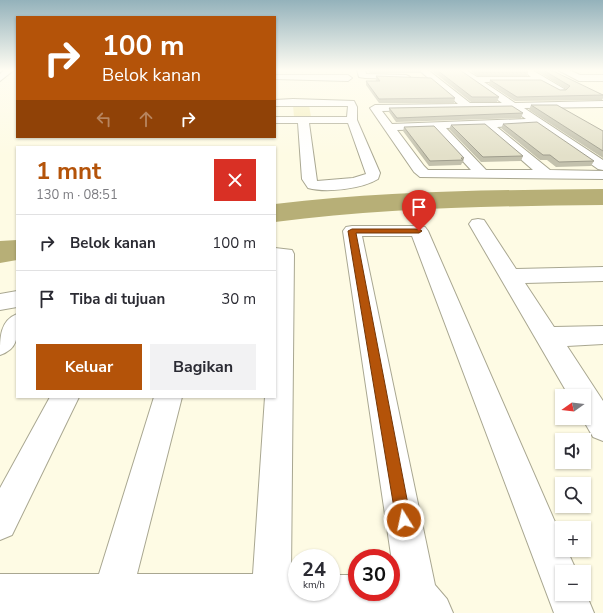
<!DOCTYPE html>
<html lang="id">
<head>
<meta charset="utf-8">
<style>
  body { margin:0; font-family:"Nunito Sans",sans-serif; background:#f2f2f3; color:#2b2b33; height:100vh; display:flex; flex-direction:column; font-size:15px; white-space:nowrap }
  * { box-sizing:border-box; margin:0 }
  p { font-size:13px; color:#7c7c81 }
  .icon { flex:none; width:22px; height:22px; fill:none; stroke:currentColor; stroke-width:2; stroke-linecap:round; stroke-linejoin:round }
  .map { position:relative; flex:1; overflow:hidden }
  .drawer { position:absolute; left:16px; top:146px; width:260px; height:252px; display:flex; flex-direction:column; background:#fff; border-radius:0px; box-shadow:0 1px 3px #0004 }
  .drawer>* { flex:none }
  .top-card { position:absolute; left:16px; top:16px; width:260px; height:122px; border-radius:0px; box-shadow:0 1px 3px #0004; background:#b45309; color:#fff; overflow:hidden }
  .needle { width:26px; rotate:256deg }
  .buttons { position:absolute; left:555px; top:389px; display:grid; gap:8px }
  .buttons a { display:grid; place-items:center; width:36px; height:36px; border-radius:0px; background:#fff; box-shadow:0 1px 3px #0004; font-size:20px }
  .speed { position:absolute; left:288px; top:549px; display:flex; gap:8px; font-size:20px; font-weight:700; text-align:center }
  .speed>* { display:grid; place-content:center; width:52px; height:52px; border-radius:50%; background:#fff; box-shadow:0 1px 3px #0004; line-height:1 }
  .speed small { font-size:10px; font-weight:400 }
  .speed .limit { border:6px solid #d22; background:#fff; color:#111 }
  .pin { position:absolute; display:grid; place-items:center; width:34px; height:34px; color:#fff; margin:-41px -17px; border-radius:50% 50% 50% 0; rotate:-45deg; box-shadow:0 0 4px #0007 }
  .pin .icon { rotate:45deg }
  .me { position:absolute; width:44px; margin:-22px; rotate:350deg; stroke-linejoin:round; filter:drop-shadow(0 0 3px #0008) }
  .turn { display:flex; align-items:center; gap:14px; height:84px; padding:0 20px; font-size:18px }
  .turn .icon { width:52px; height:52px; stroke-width:2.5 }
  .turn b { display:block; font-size:28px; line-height:34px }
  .lanes { display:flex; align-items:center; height:38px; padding:0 20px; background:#0003; justify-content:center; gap:20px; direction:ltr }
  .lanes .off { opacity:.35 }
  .round { display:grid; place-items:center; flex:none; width:42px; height:42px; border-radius:0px; background:#f2f2f3 }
  .head { display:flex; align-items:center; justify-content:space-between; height:68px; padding:0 20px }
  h1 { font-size:24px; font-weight:700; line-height:30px; color:#b45309 }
  .action { display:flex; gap:8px; margin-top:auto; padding:8px 20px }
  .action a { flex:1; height:46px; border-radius:0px; background:#b45309; color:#fff; font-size:16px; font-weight:700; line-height:46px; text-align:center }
  .action a+a { background:#f2f2f3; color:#2b2b33 }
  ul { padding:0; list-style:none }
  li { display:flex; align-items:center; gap:12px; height:56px; padding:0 20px; border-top:1px solid #e1e1e2 }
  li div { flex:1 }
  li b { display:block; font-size:15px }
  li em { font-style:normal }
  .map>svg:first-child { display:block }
</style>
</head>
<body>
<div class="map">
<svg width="603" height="613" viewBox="0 0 603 613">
  <rect width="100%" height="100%" fill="#fefbe4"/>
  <path fill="#f4eebd" d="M 293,105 L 309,105 L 311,117 L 294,117 Z"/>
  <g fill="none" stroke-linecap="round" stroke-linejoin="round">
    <path fill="#b7af77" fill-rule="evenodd" d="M 603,189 L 603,205 C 493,206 384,208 275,222 L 275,204 C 384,191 493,190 603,189 Z
      M 17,240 L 17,260 L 0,263 L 0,241 Z"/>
    <defs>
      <path id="minor" d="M 4,70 L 14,70 L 0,81 L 0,74 Z
        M 357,70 L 365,70 L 366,74 L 406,75 L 410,77 L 406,79 L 365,78 L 359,77 Z
        M 419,70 L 428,70 L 470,103 L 502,103 L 456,70 L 466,70 L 477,77 L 531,77 L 525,72 L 526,70 L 532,70 L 566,90 L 564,92 L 558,92 L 540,82 L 484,82 L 515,103 L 603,101 L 603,107 L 524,108 L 603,160 L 603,170 L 598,169 L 535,125 L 497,127 L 550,170 L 603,171 L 603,179 L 420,177 L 414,172 L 370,108 L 375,105 L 458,104 ZM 466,109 L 511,109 L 526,119 L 392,124 L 382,111 ZM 484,127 L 533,170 L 486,170 L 446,128 ZM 433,129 L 471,170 L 428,170 L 424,166 L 397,130 Z
        M 558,70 L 569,70 L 580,75 L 603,75 L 603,81 L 579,81 Z
        M 275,75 L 348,75 L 352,78 L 348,81 L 275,79 Z
        M 293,99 L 354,101 L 357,107 L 357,120 L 380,173 L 378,179 C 362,189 326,193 308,188 L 302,179 L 298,123 L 275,123 L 275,117 L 347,117 L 348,106 L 275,106 L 275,100 ZM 309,123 L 348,123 L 366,174 L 353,178 L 317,181 Z
        M 478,219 L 484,220 L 516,269 L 603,267 L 603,281 L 525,283 L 554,327 L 603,326 L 603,344 L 567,346 L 603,401 L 603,441 L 593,437 L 582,418 L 584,418 L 584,396 L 569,396 L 469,224 L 472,220 Z
        M 352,226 L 419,226 L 425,227 L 428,231 L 562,538 L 562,550 L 567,550 L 577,572 L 562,572 L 562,594 L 584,594 L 584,589 L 594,613 L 554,613 L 412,236 L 362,236 L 435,585 L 447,599 L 453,613 L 0,613 L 0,574 L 99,574 L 154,397 L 182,397 L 137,574 L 253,574 L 265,397 L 275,397 L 275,248 L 292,250 L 294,254 L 291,575 L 297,575 L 297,592 L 331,592 L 331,575 L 357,575 L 357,592 L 391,592 L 391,575 L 394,575 L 343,231 L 346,227 Z
        M 17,291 L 17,307 L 0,310 L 0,294 Z
        M 17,314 C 17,332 21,348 0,355 C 0,337 0,321 17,314 Z
        M 50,397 L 79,397 L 12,535 L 0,540 L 0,488 Z"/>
    </defs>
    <use href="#minor" stroke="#a9a791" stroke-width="2"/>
    <use href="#minor" fill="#fff" fill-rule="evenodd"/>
  </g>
  <path fill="#c3c1ad" d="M 368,70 L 421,70 L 420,73 L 370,73 Z
    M 431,70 L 460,70 L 499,97 L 497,102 L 471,102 Z
    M 470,70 L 527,70 L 528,72 L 527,76 L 477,76 Z
    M 535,70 L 543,70 L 603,95 L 603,98 L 602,100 L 515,101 L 489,84 L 490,80 L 560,90 L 566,89 Z
    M 376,76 L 455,98 L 454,103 L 379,103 L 366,85 L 366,81 L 376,81 Z
    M 531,105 L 603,131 L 603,158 L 529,110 Z
    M 389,108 L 523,113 L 521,118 L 396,122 L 389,112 Z
    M 503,124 L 594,161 L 591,166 L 556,167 L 547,160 L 540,160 L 501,128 Z
    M 451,125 L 523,156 L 521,161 L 481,162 L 449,129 Z
    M 404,127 L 464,158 L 463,163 L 462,163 L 461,165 L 429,166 L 403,131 Z"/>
  <path fill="#e3e0c9" stroke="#9f9d8d" d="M 437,70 L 460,70 L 499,97 L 472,97 Z
    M 476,70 L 527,70 L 528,72 L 479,72 Z
    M 543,70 L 551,70 L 603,95 L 517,97 L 490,80 L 541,80 L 560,90 L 566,90 L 570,86 Z
    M 376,76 L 431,78 L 455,98 L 379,99 L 366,81 L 380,81 Z
    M 531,105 L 557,105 L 603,131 L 603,151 Z
    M 512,106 L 523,113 L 397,118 L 389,108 Z
    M 537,122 L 594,161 L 559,162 L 550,155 L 543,155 L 503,124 Z
    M 485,124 L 523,156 L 483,157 L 451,125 Z
    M 434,126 L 464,158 L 461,158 L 463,160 L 430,161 L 404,127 Z"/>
  <linearGradient id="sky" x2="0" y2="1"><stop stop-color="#94b2bb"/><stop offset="0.45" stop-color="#fffdf3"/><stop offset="1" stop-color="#fffdf3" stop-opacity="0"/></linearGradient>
  <rect width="603" height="156" fill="url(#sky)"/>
  <path fill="#b45309" stroke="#753606" d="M 352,229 L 419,229 L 422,231 L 419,233 L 356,233 L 411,520 L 409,525 L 404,527 L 399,525 L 396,520 L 348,231 Z"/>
</svg>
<div class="buttons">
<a><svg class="needle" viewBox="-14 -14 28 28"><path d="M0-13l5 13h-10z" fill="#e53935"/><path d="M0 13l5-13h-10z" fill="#7c7c81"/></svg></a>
<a><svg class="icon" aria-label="sound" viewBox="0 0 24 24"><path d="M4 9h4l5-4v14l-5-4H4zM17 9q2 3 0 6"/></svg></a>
<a><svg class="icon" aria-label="search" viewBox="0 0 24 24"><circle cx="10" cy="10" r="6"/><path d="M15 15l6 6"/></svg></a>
<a>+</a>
<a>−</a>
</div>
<div class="speed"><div>24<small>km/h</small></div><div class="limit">30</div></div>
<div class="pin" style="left:419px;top:231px;background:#d93025"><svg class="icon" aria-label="arrive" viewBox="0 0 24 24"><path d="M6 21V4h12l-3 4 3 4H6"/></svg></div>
<svg class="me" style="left:404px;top:520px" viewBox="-20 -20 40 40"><circle r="17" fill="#b45309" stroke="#fff" stroke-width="3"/><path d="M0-11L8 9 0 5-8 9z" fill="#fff"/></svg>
<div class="top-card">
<div class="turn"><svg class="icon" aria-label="right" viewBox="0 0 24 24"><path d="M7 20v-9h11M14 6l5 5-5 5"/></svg><div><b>100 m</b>Belok kanan</div></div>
<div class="lanes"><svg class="icon off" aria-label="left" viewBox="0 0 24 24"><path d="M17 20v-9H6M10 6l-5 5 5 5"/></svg><svg class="icon off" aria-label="ahead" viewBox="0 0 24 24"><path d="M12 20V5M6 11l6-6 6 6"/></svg><svg class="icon" aria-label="right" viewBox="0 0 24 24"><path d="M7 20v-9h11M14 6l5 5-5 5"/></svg></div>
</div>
<section class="drawer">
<div class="head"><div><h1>1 mnt</h1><p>130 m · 08:51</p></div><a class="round" style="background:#d93025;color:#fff"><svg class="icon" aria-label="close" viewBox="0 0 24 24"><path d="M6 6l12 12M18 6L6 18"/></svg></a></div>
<ul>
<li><svg class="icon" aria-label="right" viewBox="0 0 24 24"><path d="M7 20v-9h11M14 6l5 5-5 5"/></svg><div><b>Belok kanan</b></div><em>100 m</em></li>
<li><svg class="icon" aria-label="arrive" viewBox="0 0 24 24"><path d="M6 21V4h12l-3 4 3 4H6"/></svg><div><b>Tiba di tujuan</b></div><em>30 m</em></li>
</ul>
<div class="action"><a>Keluar</a><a>Bagikan</a></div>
</section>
</div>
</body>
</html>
